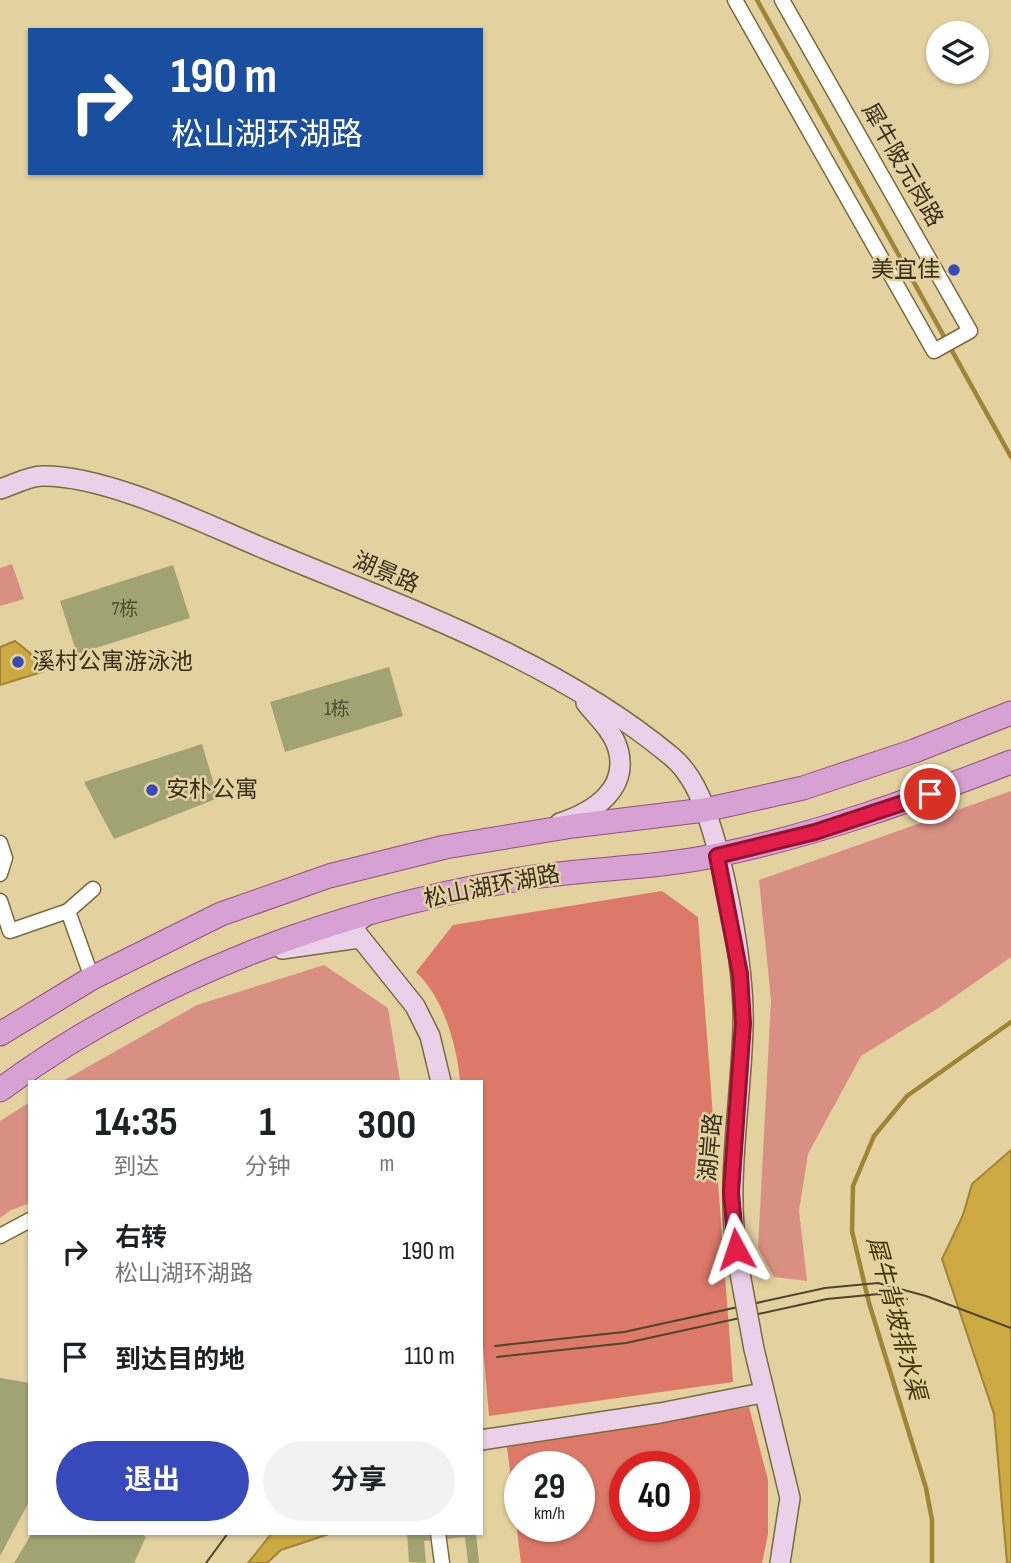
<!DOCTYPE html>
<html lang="zh">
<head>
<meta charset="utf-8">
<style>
  body { margin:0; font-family:"Sofia Sans Condensed","Noto Sans SC",sans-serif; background:#f2f2f2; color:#202124; height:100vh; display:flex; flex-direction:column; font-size:26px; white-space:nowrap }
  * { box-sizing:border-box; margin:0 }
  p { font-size:23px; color:#757577 }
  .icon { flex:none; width:38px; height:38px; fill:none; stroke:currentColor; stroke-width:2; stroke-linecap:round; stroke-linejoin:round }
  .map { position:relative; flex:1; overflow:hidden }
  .details { position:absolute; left:28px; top:1080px; width:455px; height:455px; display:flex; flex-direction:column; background:#fff; border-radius:0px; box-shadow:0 2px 5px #0004 }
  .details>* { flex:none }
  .hud { position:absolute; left:28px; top:28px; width:455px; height:147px; border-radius:0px; box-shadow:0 2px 5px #0004; background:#1a4fa0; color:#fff; overflow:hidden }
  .fabs { position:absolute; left:926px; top:21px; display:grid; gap:14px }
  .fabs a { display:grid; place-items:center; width:63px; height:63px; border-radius:50%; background:#fff; box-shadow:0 2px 5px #0004; font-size:35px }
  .speed { position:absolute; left:504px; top:1451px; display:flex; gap:14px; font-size:35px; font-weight:700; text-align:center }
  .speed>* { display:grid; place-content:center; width:91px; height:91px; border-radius:50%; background:#fff; box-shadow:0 2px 5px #0004; line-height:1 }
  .speed small { font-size:18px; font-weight:400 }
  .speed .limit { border:10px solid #d22; background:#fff; color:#111 }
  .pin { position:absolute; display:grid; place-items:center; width:60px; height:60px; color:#fff; margin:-30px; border:4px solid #fff; border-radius:50%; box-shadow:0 2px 7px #0007 }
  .me { position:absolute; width:77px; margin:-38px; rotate:355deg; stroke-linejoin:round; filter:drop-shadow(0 0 5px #0008) }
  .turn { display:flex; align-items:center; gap:24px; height:147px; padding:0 28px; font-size:32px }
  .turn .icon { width:91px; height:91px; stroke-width:2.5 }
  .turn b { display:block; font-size:49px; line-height:60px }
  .eta { display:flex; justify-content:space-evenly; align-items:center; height:119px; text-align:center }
  .eta b { font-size:42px; font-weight:700; line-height:49px }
  .cta { display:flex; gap:14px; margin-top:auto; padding:14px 28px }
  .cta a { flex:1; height:80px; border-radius:42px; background:#374abc; color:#fff; font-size:28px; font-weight:700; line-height:80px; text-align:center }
  .cta a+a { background:#f2f2f2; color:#202124 }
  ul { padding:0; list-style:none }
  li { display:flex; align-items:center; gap:21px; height:105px; padding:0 28px }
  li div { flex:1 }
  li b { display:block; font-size:26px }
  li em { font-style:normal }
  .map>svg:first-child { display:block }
</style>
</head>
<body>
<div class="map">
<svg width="1011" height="1563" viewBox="0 0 1011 1563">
  <rect width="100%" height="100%" fill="#e3d19f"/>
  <path fill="#d99083" d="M 12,564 L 24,599 L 0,606 L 0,568 Z
    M 1011,791 L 1011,957 L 940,1007 L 861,1056 L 808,1154 L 799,1211 L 807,1281 L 774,1277 L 758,1248 L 771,1000 L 759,880 Z
    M 324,965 L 388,1008 L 400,1081 L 63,1081 L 197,1005 Z
    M 30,1102 L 30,1203 L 11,1210 L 0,1218 L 0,1121 Z"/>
  <path fill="#dd7969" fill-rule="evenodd" d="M 662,891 L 698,917 L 733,1382 L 489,1416 L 481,1323 L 481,1082 L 460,1081 C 457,1045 443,997 416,972 L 453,925 Z
    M 749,1407 L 768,1480 L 768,1534 L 762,1563 L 521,1563 L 507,1447 ZM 520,1466 L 579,1466 L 579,1526 L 520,1526 ZM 625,1466 L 684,1466 L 684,1526 L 625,1526 Z"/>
  <path fill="#cdaa41" stroke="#a08536" stroke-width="2" d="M 15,641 L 30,653 L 42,672 L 0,685 L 0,647 Z
    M 1011,1150 L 1011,1563 L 1007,1563 L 994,1414 L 942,1259 L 963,1215 L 972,1184 Z
    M 272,1533 L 332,1533 L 281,1550 L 267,1563 L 248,1563 Z"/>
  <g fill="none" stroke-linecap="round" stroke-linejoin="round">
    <path stroke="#a08536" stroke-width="4.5" d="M 757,0 L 1011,457
      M 932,1563 L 932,1520 L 926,1488 L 869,1303 L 852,1231 L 853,1186 L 874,1136 L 907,1096 L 1011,1022"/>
  </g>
  <path fill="#a1a472" d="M 173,565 L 190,618 L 77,654 L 60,601 Z
    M 389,667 L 403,716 L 285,752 L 270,702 Z
    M 202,744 L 218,798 L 114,839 L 84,782 Z
    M 0,1378 L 30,1383 L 30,1500 L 0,1556 Z
    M 32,1533 L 140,1533 L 146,1537 L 134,1563 L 14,1563 Z
    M 407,1533 L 476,1533 L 479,1563 L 468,1563 L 465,1537 L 424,1541 L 426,1563 L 409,1562 Z"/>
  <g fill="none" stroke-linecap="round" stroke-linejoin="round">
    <defs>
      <path id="street" d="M 735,0 L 934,351 L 970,331 L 782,0
        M 0,843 L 5,858 L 0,874
        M 0,901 L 10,931 L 68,911 L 92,978
        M 68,911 L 93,889
        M 0,1236 L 30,1220
        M 438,1533 L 442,1563"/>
      <path id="secondary" d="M 0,489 C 13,485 29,476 42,476 C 107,475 205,524 265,549 C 403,607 554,659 671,756 C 687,769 698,790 705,809 C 725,864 745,969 743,1027 C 741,1108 724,1188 739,1268
        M 560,823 C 594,812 629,789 618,749 C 613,731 597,717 586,703
        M 370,913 L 357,922 L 355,931 L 415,1006 L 430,1036 L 441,1082
        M 282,949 L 359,938
        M 754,1349 L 790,1498 L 780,1563
        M 481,1440 L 660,1413 L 762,1393"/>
      <path id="primary" d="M 0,1034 L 92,978 L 221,914 L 329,876 L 445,847 L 573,826 L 705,810 L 803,788 L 914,751 L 1011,713
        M 0,1090 C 151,978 335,910 520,879 C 586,868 653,869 718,855 C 819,834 915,799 1011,762"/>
    </defs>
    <use href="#street" stroke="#7b6a3b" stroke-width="17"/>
    <use href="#secondary" stroke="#7b6a3b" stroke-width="22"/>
    <use href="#primary" stroke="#8e527f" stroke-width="25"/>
    <use href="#street" stroke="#fff" stroke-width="14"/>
    <use href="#secondary" stroke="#ebd0e9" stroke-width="19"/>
    <use href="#primary" stroke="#d7a2d3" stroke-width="23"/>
    <path stroke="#4e452d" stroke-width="2" d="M 495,1346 L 624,1332 L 825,1288 L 878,1283 L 926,1296 L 1011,1328
      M 497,1357 L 626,1343 L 827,1299 L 879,1294 L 907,1299
      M 206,1563 L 228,1533"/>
    <defs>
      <path id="secondary-bridge" d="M 739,1268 L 754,1349"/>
    </defs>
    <use href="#secondary-bridge" stroke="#7b6a3b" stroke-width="22" stroke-linecap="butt"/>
    <use href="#secondary-bridge" stroke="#ebd0e9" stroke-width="19"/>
  </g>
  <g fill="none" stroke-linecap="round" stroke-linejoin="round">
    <defs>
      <path id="route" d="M 736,1249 L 731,1192 L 743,1023 L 740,974 L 717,856 L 815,832 L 930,794"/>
    </defs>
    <use href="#route" stroke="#92132f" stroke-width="18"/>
    <use href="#route" stroke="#e11d48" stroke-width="12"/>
  </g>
  <g fill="#374abc" stroke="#e3d19f" stroke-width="2.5">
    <circle cx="954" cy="270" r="7"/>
    <circle cx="18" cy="662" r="7"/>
    <circle cx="152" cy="790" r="7"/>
  </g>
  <g text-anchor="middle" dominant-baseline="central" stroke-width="5" stroke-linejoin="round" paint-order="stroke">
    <g font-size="19" fill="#524d32">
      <text x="125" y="609">7栋</text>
      <text x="337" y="709">1栋</text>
    </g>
    <g font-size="23" fill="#38301c" stroke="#e3d19f">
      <text transform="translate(902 165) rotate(60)">犀牛陂元岗路</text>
      <text transform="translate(386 573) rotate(23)">湖景路</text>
      <text transform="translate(492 887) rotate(-11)">松山湖环湖路</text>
      <text transform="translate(711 1147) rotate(-85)">湖岸路</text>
    </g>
    <g font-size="23" fill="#38301c" stroke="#e3d19f" text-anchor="start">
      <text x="940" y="270" text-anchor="end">美宜佳</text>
      <text x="32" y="662">溪村公寓游泳池</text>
      <text x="166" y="790">安朴公寓</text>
    </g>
    <g font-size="24" font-style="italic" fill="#433507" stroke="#e3d19f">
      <text transform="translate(896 1318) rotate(75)">犀牛背坡排水渠</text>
    </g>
  </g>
</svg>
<div class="fabs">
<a><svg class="icon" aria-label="layers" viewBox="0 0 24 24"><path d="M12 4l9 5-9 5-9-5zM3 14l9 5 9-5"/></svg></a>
</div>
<div class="speed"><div>29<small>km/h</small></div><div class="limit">40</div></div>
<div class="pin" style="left:930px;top:794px;background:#d93025"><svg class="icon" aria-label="arrive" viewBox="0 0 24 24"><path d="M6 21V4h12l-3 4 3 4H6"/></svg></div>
<svg class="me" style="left:736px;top:1249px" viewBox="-20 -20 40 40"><path d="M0-17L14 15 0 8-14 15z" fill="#e11d48" stroke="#fff" stroke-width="4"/></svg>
<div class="hud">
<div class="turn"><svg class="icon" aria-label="right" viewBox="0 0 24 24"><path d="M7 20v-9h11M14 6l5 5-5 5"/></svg><div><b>190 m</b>松山湖环湖路</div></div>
</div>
<section class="details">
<div class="eta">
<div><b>14:35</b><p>到达</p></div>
<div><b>1</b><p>分钟</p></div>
<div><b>300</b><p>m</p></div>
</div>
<ul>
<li><svg class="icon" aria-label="right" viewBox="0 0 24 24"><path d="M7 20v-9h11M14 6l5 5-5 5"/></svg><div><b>右转</b><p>松山湖环湖路</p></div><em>190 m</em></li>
<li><svg class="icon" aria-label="arrive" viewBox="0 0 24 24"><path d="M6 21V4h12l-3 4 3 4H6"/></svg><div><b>到达目的地</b></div><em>110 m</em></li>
</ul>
<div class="cta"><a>退出</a><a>分享</a></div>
</section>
</div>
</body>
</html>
